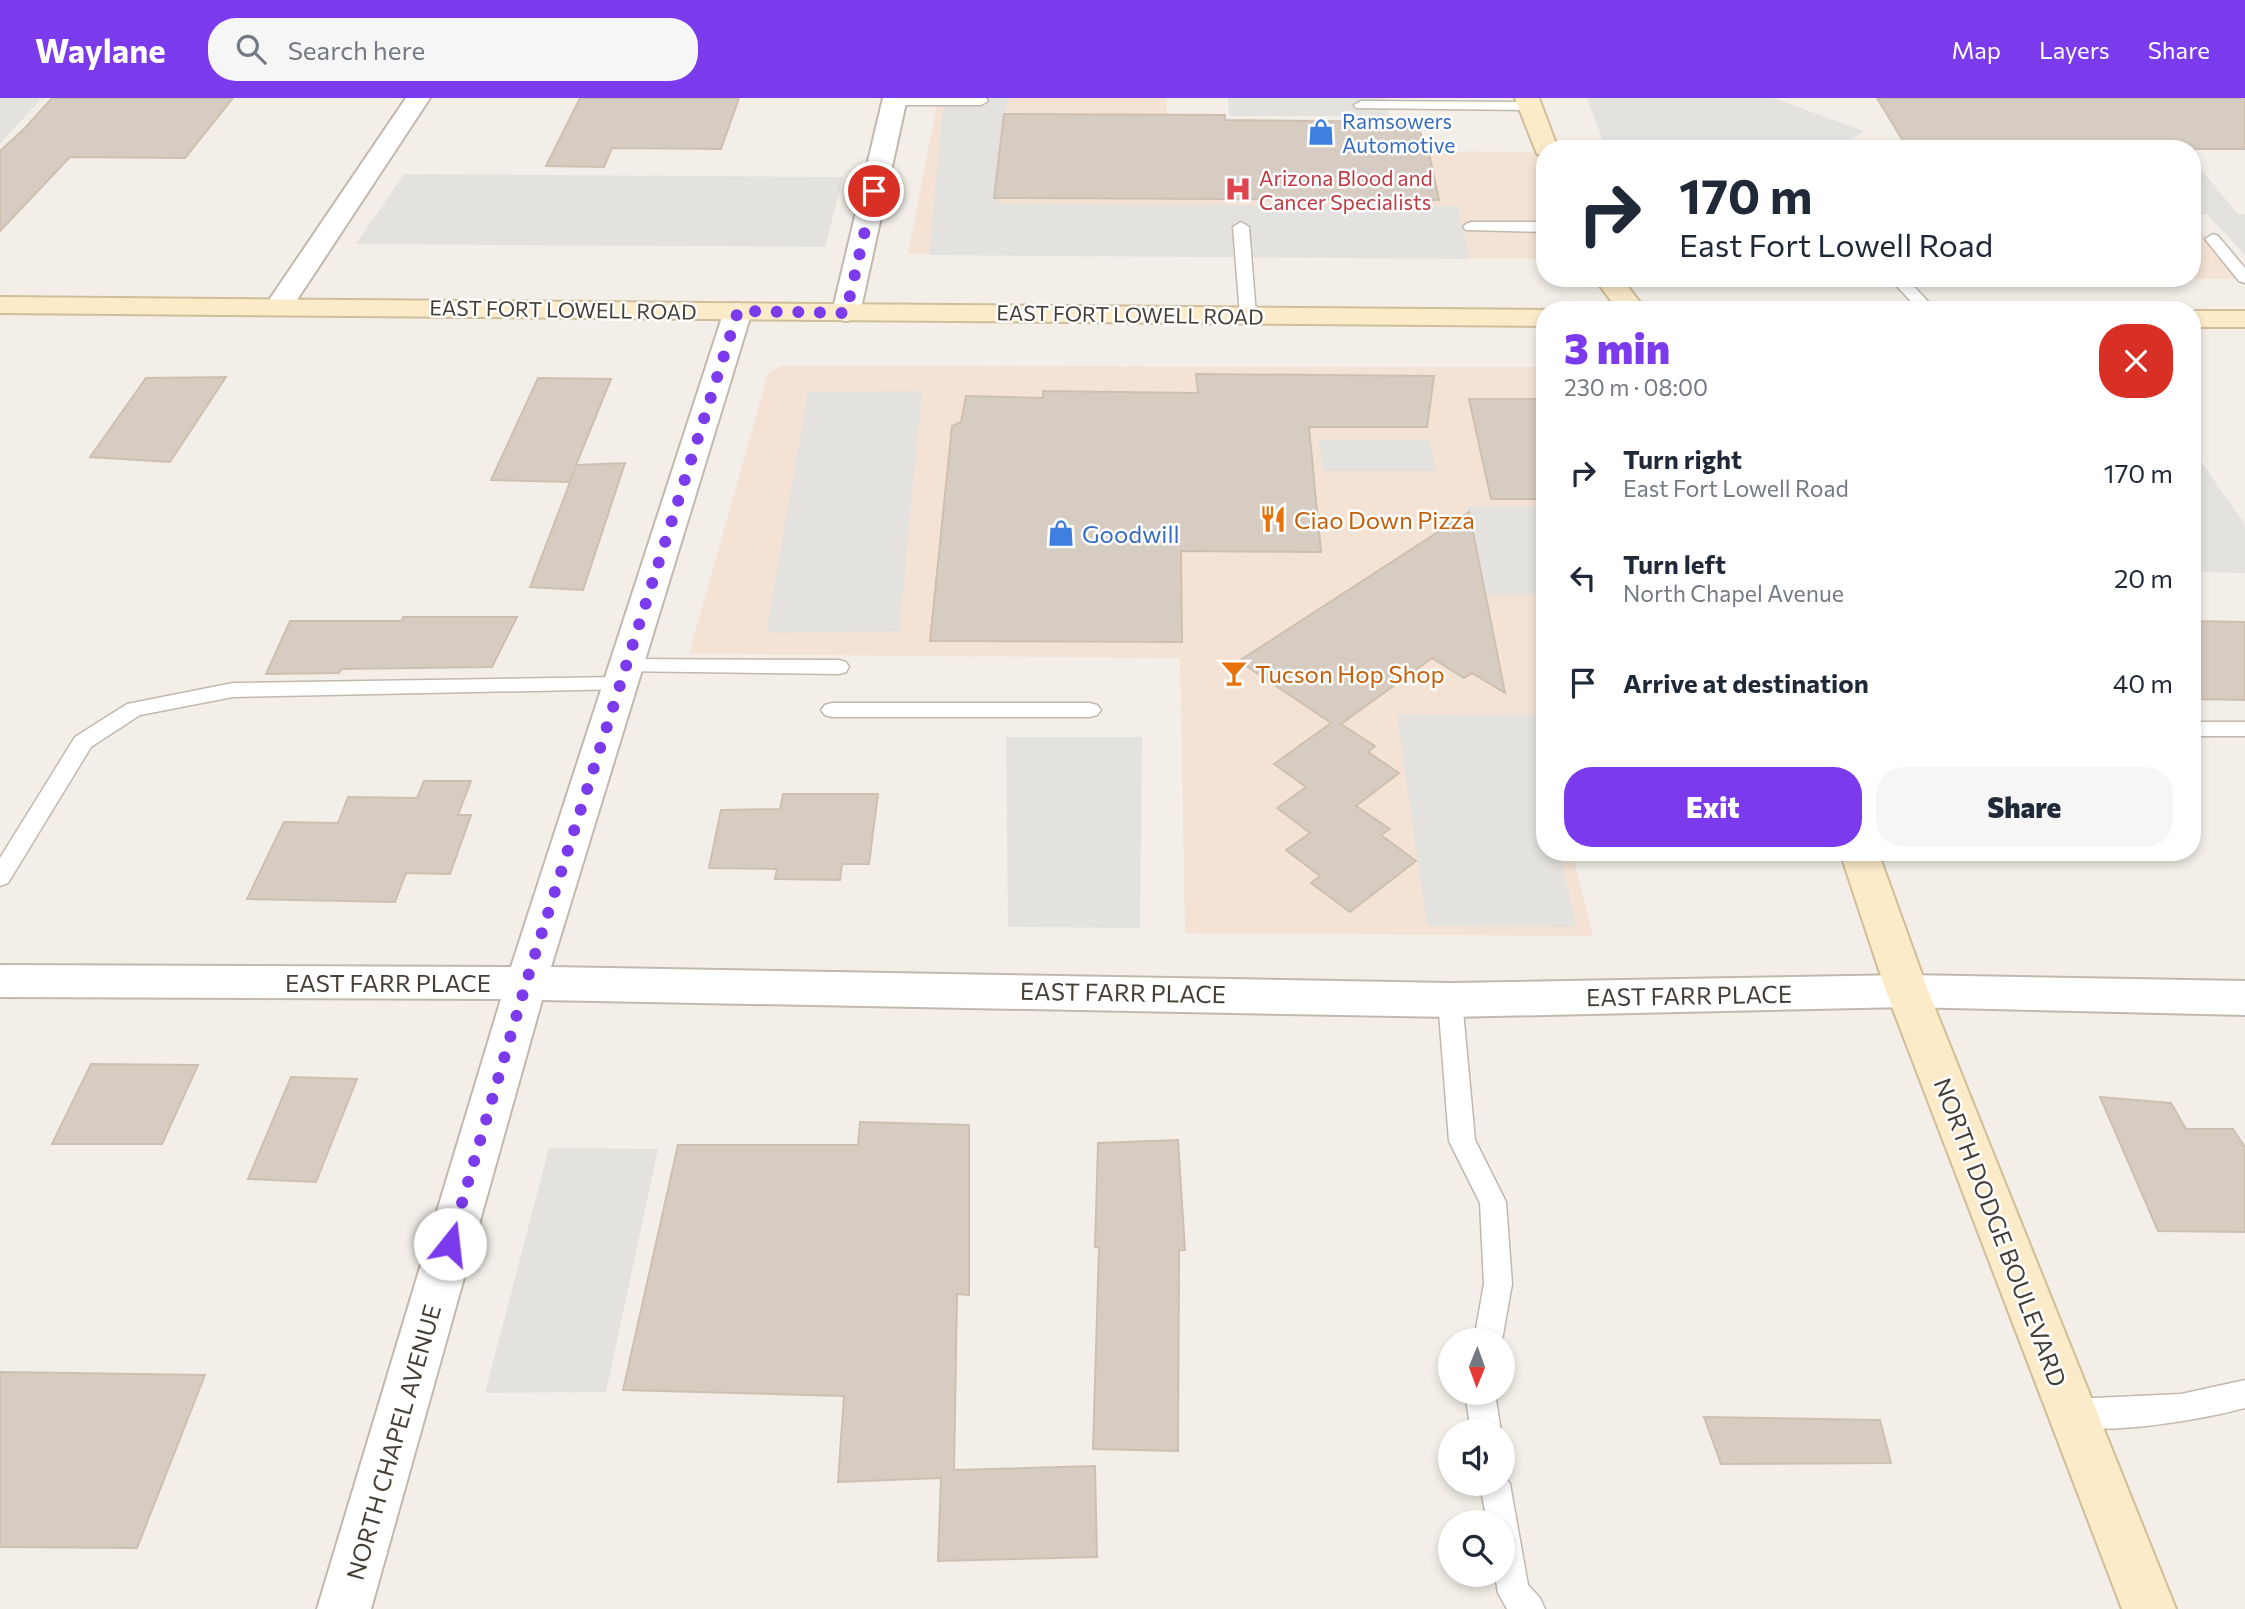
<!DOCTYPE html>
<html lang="en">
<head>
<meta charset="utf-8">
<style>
  body { margin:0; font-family:Commissioner,sans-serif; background:#f6f6f7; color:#1f2937; height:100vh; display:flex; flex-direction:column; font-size:26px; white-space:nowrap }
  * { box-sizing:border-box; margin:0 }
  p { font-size:23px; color:#747a83 }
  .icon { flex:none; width:38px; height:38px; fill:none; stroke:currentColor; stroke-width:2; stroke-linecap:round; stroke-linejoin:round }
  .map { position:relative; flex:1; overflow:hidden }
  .panel { position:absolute; left:1536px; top:203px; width:665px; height:560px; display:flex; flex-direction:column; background:#fff; border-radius:28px; box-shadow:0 4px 10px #0003 }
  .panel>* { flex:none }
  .hud { position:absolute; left:1536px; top:42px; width:665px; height:147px; border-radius:28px; box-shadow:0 4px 10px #0003; background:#fff; color:#1f2937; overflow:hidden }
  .needle { width:46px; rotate:181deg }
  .buttons { position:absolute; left:1438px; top:1230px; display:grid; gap:14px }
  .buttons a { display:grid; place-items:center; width:77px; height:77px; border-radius:50%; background:#fff; box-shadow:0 4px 10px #0003; font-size:35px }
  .pin { position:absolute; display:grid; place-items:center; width:60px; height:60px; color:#fff; margin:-30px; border:4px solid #fff; border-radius:50%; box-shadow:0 2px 7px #0007 }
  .me { position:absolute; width:77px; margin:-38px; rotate:16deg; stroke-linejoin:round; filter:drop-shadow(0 0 5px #0008) }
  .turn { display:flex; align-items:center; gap:24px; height:147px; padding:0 28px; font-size:32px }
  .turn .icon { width:91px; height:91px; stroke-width:2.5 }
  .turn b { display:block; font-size:49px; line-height:60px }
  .round { display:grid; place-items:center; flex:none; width:74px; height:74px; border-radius:28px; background:#f6f6f7 }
  .summary { display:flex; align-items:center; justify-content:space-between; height:119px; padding:0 28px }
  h1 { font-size:42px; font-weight:800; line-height:52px; color:#7c3aed }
  .primary-button { display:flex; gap:14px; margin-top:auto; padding:14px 28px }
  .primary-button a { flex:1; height:80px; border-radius:28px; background:#7c3aed; color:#fff; font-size:28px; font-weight:800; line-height:80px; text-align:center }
  .primary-button a+a { background:#f6f6f7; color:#1f2937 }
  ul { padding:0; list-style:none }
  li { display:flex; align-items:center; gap:21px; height:105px; padding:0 28px }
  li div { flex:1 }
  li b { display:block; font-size:26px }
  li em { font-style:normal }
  header { display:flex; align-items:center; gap:42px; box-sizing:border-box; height:98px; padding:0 35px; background:#7c3aed; color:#fff }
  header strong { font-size:33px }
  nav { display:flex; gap:38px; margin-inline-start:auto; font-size:24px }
  .search { width:490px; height:63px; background:#f6f6f7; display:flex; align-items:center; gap:18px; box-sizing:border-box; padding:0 24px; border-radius:28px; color:#747a83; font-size:26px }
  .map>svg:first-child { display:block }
</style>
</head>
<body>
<header>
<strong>Waylane</strong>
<div class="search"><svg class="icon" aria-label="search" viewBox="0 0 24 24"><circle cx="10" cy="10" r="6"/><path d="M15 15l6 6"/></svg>Search here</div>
<nav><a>Map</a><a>Layers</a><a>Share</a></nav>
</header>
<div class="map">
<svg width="2245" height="1511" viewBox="0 0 2245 1511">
  <rect width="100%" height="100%" fill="#f3efe8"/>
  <path fill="#f4e3d4" d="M 938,0 L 1166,0 L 1169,52 L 1545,54 L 1545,161 L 908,156 Z
    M 2193,123 L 2240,181 L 2124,180 L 2193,180 Z
    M 781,268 L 1545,269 L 1545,754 L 1572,754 L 1593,838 L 1185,835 L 1180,560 L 689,556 L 768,275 Z"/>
  <path fill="#e4e2df" d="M 0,0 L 42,0 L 0,46 Z
    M 944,0 L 1007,0 L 998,106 L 1458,108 L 1470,161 L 929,157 Z
    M 1228,0 L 1386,0 L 1389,18 L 1229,18 Z
    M 1587,0 L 1773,0 L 1864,33 L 1849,42 L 1869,51 L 1606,51 Z
    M 2193,62 L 2238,116 L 2245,116 L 2245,157 L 2207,116 L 2193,116 Z
    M 404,76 L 843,79 L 825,149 L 356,146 Z
    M 922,293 L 899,533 L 766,535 L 808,294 Z
    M 1319,342 L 1429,342 L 1436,373 L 1323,373 Z
    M 2193,352 L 2245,427 L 2245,475 L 2193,474 Z
    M 1467,408 L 1545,408 L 1545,497 L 1487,497 Z
    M 1397,616 L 1545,617 L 1545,754 L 1560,754 L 1576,829 L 1427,828 Z
    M 1006,639 L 1142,639 L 1140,830 L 1008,829 Z
    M 549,1050 L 658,1051 L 606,1294 L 485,1295 Z"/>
  <path fill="#d7ccc1" stroke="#cec0b1" stroke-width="2" d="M 52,0 L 233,0 L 185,60 L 70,59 L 0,133 L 0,53 L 25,30 Z
    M 580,0 L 739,0 L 721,51 L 612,50 L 604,69 L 546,68 Z
    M 1877,0 L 2245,0 L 2245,51 L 1908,51 Z
    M 1004,16 L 1225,17 L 1225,22 L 1418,24 L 1425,55 L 1429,55 L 1439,102 L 994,100 Z
    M 1196,276 L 1434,278 L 1427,329 L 1309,329 L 1321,454 L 1181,453 L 1182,544 L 930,543 L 952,328 L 961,324 L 966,298 L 1043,300 L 1043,293 L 1198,295 Z
    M 226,279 L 170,364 L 90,359 L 146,280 Z
    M 538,280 L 611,281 L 576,367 L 625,365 L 583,492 L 530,489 L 575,371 L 570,384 L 491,382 Z
    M 1469,301 L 1545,301 L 1545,401 L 1491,401 Z
    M 1469,414 L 1505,595 L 1472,575 L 1464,580 L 1432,560 L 1341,626 L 1375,648 L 1368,654 L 1399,675 L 1356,708 L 1390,731 L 1381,737 L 1416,763 L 1350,814 L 1311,785 L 1320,778 L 1286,752 L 1310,735 L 1277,710 L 1306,689 L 1274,666 L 1331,625 L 1239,563 Z
    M 403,519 L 517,519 L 492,569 L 342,571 L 339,575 L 266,576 L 290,523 L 402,523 Z
    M 2193,523 L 2245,524 L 2245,602 L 2193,601 Z
    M 424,683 L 471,683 L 458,717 L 471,717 L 450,776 L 406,775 L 395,804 L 247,801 L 284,724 L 338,725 L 348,699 L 417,700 Z
    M 783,696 L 878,696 L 869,766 L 842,766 L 840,782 L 775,781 L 777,771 L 709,770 L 721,712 L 780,711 Z
    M 91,966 L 198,967 L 162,1046 L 52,1046 Z
    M 291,979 L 357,981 L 316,1084 L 248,1081 Z
    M 2100,999 L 2171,1005 L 2186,1031 L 2233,1031 L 2245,1049 L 2245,1134 L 2158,1133 Z
    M 860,1024 L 969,1027 L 969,1197 L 957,1196 L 954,1372 L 1095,1368 L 1097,1459 L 938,1463 L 941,1380 L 838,1384 L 844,1298 L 623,1292 L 678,1047 L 858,1047 Z
    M 1178,1042 L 1185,1152 L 1179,1152 L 1178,1353 L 1093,1351 L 1099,1149 L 1095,1149 L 1098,1045 Z
    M 0,1274 L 205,1277 L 137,1450 L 0,1449 Z
    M 1704,1319 L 1880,1322 L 1891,1365 L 1721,1366 Z"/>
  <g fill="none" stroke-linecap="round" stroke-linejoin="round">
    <defs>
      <path id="lane" d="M 889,0 L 986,0 L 988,3 L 981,7 L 894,7 L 889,6 Z
        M 1361,3 L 1530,4 L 1537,8 L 1530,12 L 1356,10 L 1354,7 Z
        M 1241,124 L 1249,129 L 1256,217 L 1248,222 L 1240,217 L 1233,129 Z
        M 1471,124 L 1545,124 L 1545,134 L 1466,132 L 1463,129 L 1466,126 Z
        M 2213,136 L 2218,138 L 2245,170 L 2245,185 L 2239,183 L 2205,141 Z
        M 1889,180 L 1906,180 L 1936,212 L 1919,212 Z
        M 625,561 L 839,562 L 846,564 L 849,569 L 846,574 L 839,576 L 618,573 L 615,568 L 618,563 Z
        M 619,579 L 626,581 L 629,586 L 626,591 L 233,599 L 140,617 L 91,649 L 8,785 L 0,788 L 0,760 L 75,639 L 127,606 L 233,585 Z
        M 832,605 L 1090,605 L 1097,607 L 1101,612 L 1097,617 L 1090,619 L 832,619 L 825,617 L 821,612 L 825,607 Z
        M 2193,624 L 2245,624 L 2245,638 L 2193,638 Z
        M 1450,892 L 1459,895 L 1462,902 L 1475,1042 L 1506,1104 L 1512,1186 L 1502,1242 L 1474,1242 L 1484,1186 L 1480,1105 L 1449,1043 L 1438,902 L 1441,895 Z
        M 2245,1282 L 2245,1310 C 2204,1321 2100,1340 2062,1325 L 2057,1315 L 2062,1305 L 2072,1301 L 2181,1296 Z
        M 1465,1295 L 1495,1295 L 1501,1334 L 1471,1334 Z
        M 1503,1374 L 1510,1386 L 1528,1487 L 1540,1500 L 1545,1511 L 1507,1511 L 1498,1495 L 1495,1477 L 1503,1477 L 1503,1424 L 1487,1424 L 1480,1386 L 1503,1386 Z"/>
      <path id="street" d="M 406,0 L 430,0 L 289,214 L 279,216 L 269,214 L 265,208 Z
        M 883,0 L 907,0 L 860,215 L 856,221 L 846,223 L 836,221 L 832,215 Z
        M 738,205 L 748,207 L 752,213 L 551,869 L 1450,885 L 1907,877 L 2245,883 L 2245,917 L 1907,909 L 1450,919 L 542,902 L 371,1511 L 317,1511 L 501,901 L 0,899 L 0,867 L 511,869 L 724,213 L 728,207 Z"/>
      <path id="secondary" d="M 1515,0 L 1539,0 L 1558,51 L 1545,51 L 1545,58 L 1537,56 Z
        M 1594,180 L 1621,180 L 1646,212 L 1618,212 Z
        M 0,199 L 1545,212 L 1545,228 L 0,215 Z
        M 2193,213 L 2245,213 L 2245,229 L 2193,229 Z
        M 1840,754 L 1878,754 L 1928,893 L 2176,1511 L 2122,1511 L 1886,893 Z"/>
    </defs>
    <use href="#lane" stroke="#c1b8ae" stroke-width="3"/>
    <use href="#street" stroke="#c1b8ae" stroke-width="4"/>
    <use href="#secondary" stroke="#d0bd99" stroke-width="4"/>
    <use href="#lane" fill="#fff" fill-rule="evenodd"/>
    <use href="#street" fill="#fff" fill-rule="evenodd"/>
    <use href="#secondary" fill="#fcebc9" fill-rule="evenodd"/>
  </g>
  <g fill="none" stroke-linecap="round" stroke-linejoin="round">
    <path stroke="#7c3aed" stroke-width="12" stroke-dasharray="0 21.6" d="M 450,1146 L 526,885 L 738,213 L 846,215 L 874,93"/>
  </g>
  <defs>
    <symbol id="shop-bare" viewBox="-9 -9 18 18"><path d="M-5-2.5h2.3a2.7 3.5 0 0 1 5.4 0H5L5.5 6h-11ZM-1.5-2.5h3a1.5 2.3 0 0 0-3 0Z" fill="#3f7fe0" stroke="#fff" stroke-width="2.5" paint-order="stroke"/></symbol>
    <symbol id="hospital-bare" viewBox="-9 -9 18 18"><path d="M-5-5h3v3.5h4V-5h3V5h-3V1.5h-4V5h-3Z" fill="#e0444e" stroke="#fff" stroke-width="2.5" paint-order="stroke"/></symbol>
    <symbol id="restaurant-bare" viewBox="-9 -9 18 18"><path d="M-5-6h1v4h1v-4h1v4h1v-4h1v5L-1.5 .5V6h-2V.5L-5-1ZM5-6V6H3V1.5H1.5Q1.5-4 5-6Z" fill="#e8710a" stroke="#fff" stroke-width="2.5" paint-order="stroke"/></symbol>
    <symbol id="bar-bare" viewBox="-9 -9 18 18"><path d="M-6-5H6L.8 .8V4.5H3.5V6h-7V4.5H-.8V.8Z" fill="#e8710a" stroke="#fff" stroke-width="2.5" paint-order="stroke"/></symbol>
  </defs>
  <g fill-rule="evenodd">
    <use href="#shop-bare" x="1302" y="15" width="38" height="38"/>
    <use href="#hospital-bare" x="1219" y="72" width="38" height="38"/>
    <use href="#restaurant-bare" x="1254" y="402" width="38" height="38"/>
    <use href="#shop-bare" x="1042" y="416" width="38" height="38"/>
    <use href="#bar-bare" x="1215" y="556" width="38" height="38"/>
  </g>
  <g text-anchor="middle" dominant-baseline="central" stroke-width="5" stroke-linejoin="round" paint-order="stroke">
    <g font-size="21" fill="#366cbe" stroke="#fff" text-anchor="start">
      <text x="1342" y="22">Ramsowers<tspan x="1342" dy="24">Automotive</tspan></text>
    </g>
    <g font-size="21" fill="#be3a42" stroke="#fff" text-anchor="start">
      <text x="1259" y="79">Arizona Blood and<tspan x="1259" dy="24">Cancer Specialists</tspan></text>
    </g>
    <g font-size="21" fill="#463f37" stroke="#fff">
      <text transform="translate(563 211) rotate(1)">EAST FORT LOWELL ROAD</text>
      <text transform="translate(1130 216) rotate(1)">EAST FORT LOWELL ROAD</text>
    </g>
    <g font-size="24" fill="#c56008" stroke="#fff" text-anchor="start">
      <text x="1294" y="421">Ciao Down Pizza</text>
      <text x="1255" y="575">Tucson Hop Shop</text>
    </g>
    <g font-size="24" fill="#366cbe" stroke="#fff" text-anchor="start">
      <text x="1082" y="435">Goodwill</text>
    </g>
    <g font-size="24" fill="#463f37" stroke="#fff">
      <text x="388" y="884">EAST FARR PLACE</text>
      <text transform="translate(1123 894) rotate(1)">EAST FARR PLACE</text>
      <text transform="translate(1689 897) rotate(-1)">EAST FARR PLACE</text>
      <text transform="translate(2001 1134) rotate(69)">NORTH DODGE BOULEVARD</text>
      <text transform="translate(393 1344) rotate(-74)">NORTH CHAPEL AVENUE</text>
    </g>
  </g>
</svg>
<div class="buttons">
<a><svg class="needle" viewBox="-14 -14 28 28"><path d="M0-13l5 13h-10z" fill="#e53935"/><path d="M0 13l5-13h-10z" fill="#747a83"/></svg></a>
<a><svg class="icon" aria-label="sound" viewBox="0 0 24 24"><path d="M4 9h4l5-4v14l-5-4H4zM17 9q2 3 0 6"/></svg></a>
<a><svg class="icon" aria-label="search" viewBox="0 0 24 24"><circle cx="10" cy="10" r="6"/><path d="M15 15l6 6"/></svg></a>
</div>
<div class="pin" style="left:874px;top:93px;background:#d93025"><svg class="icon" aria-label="arrive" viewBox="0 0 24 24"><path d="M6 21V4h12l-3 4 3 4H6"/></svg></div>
<svg class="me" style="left:450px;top:1146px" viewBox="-20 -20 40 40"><circle r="19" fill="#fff"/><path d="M0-13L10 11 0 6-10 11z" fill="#7c3aed"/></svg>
<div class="hud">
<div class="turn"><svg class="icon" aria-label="right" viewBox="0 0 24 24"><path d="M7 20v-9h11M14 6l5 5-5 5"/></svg><div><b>170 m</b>East Fort Lowell Road</div></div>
</div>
<section class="panel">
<div class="summary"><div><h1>3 min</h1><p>230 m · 08:00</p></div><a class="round" style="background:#d93025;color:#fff"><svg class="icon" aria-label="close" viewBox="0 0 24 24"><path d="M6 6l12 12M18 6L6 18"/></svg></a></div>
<ul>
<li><svg class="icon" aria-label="right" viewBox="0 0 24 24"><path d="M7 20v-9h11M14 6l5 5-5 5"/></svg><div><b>Turn right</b><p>East Fort Lowell Road</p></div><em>170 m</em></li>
<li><svg class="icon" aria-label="left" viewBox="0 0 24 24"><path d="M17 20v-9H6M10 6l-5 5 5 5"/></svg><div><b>Turn left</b><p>North Chapel Avenue</p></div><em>20 m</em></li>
<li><svg class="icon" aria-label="arrive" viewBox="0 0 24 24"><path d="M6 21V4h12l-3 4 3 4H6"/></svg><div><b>Arrive at destination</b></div><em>40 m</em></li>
</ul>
<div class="primary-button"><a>Exit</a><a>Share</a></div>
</section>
</div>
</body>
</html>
